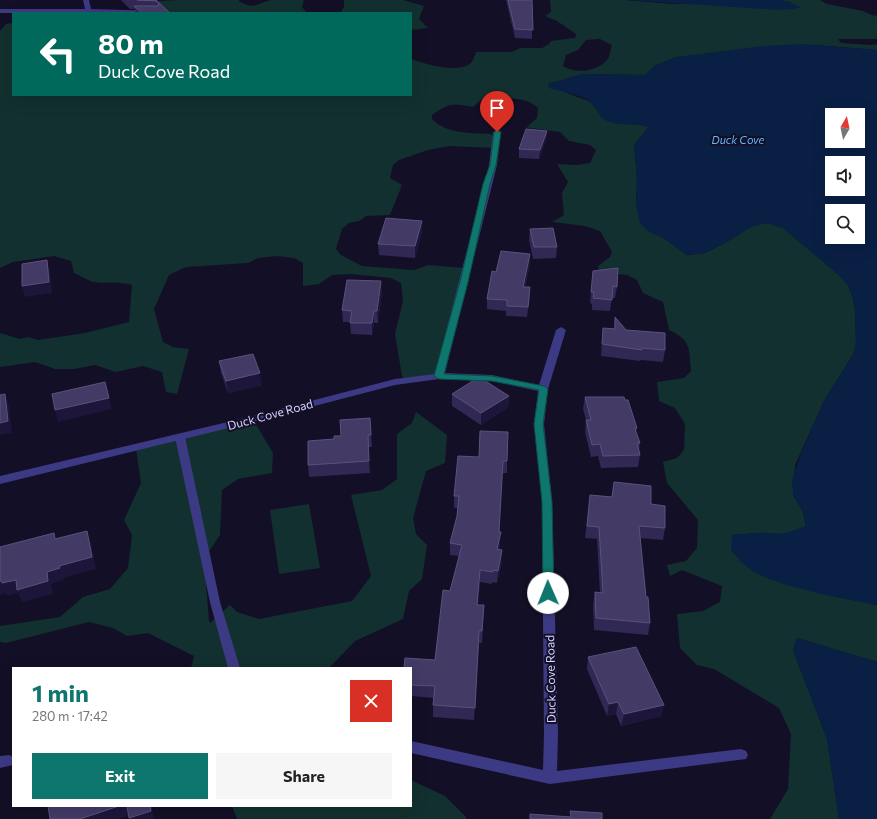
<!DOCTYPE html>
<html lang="en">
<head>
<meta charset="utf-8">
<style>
  body { margin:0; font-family:Commissioner,sans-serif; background:#f6f6f6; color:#222; height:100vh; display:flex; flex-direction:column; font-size:15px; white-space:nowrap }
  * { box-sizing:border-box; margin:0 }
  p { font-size:13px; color:#767676 }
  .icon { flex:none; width:22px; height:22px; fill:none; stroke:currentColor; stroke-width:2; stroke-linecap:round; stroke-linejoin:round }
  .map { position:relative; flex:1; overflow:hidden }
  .drawer { position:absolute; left:12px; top:667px; width:400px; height:140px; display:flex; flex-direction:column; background:#fff; border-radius:0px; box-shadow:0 4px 16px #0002 }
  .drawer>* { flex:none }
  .top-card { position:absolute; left:12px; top:12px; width:400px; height:84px; border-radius:0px; box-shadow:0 4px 16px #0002; background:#00695c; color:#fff; overflow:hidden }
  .needle { width:26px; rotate:9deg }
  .fabs { position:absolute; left:825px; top:108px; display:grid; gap:8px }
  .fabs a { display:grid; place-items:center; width:40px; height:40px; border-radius:0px; background:#fff; box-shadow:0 4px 16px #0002; font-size:20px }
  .pin { position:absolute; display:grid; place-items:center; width:34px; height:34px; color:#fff; margin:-41px -17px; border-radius:50% 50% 50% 0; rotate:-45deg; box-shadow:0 0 4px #0007 }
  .pin .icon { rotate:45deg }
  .me { position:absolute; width:44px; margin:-22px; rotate:359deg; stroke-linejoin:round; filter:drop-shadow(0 0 3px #0008) }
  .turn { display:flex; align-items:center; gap:14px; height:84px; padding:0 20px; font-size:18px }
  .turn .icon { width:52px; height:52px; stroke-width:2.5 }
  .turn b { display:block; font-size:28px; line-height:34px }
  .round { display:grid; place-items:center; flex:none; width:42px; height:42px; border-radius:0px; background:#f6f6f6 }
  .summary { display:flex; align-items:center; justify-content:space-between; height:68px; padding:0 20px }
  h1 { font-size:24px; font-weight:700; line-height:30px; color:#0f766e }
  .cta { display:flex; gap:8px; margin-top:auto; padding:8px 20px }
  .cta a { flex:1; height:46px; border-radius:0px; background:#0f766e; color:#fff; font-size:16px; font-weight:700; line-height:46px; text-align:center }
  .cta a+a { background:#f6f6f6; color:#222 }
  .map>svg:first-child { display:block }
</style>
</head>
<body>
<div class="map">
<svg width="877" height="819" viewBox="0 0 877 819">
  <rect width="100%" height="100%" fill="#130f26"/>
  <path fill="#12302f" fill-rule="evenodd" d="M 179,0 L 239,0 L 239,1 C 254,11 259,2 272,0 C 282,0 294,0 304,0 L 302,7 L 307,13 L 149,13 L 150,9 L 159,1 Z
    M 344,0 L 403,0 L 424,6 L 419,19 L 428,28 L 411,30 L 411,13 L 340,13 L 344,7 Z
    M 550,0 L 626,0 L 673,4 L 792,3 L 781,0 L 820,0 L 827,4 L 863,11 L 874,16 L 875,14 L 877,17 L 877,39 L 838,39 L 841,43 L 871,45 L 877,44 L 877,50 L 816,45 L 715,53 L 677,57 L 656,65 L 645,75 L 583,74 L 548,84 C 556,88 564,92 572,95 C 590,102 591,98 601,117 L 623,123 L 638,124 L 649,127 L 634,145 L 637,179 L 636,205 L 648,231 L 662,237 L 687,255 L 705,253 L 730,240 L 752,226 L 767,223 L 783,228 L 838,274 L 848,285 L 853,298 L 855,310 L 856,344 L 853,355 L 825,399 L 795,465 L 793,495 L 803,512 L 806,527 L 784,534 L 757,533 L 732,535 L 824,594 L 877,605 L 877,662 L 797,638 L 793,650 L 827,739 L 839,819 L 770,819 L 788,789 L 791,734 L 779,708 L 714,669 L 697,665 L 680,648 L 677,614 L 703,611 L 720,602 L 722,586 L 682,570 L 670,576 L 667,565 L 686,561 L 697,548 L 698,520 L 667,483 L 663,462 L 677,458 L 684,450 L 685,424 L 675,408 L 659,401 L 657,382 L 684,378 L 691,371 C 689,348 691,340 669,330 L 663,302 L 643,293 L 637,280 L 627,275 L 599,272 L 598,266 L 610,257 L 612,252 L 600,231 L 585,226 L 552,222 L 564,215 L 562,193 L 568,182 L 557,164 L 577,165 L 590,163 L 596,150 L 590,145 L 569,141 L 560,132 L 524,127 L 527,127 L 537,118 L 538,108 C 525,95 503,99 487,98 L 482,99 L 473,107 C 452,103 450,103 432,115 L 432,119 C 446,134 472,133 491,134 L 493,137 L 494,148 L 449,146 L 428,150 L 399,160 L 393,165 L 390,178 L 402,185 L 390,215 L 366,216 L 359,221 L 349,223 L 342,229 L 336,249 L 341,255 L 362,266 L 414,270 L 428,265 L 464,268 L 436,374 L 405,379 L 402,376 L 395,334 L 403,301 L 401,283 L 391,278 L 350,274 L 332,275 L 319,284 L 303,286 L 303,263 L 294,258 L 277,256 L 258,258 L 248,263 L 186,267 L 169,275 L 154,309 L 163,342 L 173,347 L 189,349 L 177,394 L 166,392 L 162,372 L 143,366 L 116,372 L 95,365 L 74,369 L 55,369 L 35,362 L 0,367 L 0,333 L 20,339 L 28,337 L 38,340 L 85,333 L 129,322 L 132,285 C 119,281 107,284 94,282 C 88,281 80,275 74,273 L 71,261 L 54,256 L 13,262 L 0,268 L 0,31 L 6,24 L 13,23 L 13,95 L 411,95 L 411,59 C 425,64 458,74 471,63 C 473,61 475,55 476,52 L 512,52 L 520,48 L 542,48 L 549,44 L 551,41 L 575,38 L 576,34 L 557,21 L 545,16 L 551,12 ZM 600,39 L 612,45 C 610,50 610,57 607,60 C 597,72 575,74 563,66 L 566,55 L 578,50 L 586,40 Z
    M 416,412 L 447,435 L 445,463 L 426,471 L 413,518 L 416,534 L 427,545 L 422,579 L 409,591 L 403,619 L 355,641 L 329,668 L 191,668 L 194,656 L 148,633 L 127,636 L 113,628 L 89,622 L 6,643 L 0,642 L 0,626 L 60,617 L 83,597 L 110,589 L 128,568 L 132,535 L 124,520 L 141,483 L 136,449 L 252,418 L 273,453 L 272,473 L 238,479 L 222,490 L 220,535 L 204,559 L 209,621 L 210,623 L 230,605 L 237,612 L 259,619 L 352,601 L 371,576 L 351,495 L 382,490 L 397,479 L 397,434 L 412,423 Z
    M 309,504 L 320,568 L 279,574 L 270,510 Z
    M 411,780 L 445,796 L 466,817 L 466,819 L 237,819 L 232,806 L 411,806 Z"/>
  <path fill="#0a1f44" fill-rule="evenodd" d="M 626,0 L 781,0 L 801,7 L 793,9 L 780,10 Z
    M 802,44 L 877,50 L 877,605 C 846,599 768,586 746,566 C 740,562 736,555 731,550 L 732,535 L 757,533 L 784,534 L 806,526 L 803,512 L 793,495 L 792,480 L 801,453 L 825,399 L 853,355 L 856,344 L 855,310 L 853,298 L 848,285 L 838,274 L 783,228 L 767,223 L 752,226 L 730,240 L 705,253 L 687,255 L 662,237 L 648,231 L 640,223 L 636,205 L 637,179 L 634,145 L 649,127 C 636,123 620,126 609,122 C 598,118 597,106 588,100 C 581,95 558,91 549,88 L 548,84 L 583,74 L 645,75 L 656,65 L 677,57 L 763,46 ZM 832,115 L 858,115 L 858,141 L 832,141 ZM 832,163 L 858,163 L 858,189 L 832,189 ZM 832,211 L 858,211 L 858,237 L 832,237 Z
    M 797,638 L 877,662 L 877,819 L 839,819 L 827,739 L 793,650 Z"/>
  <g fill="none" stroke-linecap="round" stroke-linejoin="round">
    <path fill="#3d3a85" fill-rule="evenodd" d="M 180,434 L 185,437 L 220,602 L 240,668 L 228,668 L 210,602 L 175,437 Z
      M 9,755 L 13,757 L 13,765 L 0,768 L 0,756 Z"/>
    <path fill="#3d3a85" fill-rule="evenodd" d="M 83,0 L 89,0 L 91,9 L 157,11 L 160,13 L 0,13 L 0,9 L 85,9 Z
      M 497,130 L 501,132 L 497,165 L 445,373 L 492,375 L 539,385 L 556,330 L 561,327 L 566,330 L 548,389 L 544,424 L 552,502 L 558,734 L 557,771 L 741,749 L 746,751 L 748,755 L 746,759 L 550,784 L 411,753 L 411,741 L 543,770 L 544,734 L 542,502 L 534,424 L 538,391 L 492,381 L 439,379 L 395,385 L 253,422 L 0,484 L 0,476 L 253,416 L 395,379 L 435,374 L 489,165 L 493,132 Z"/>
  </g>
  <path fill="#312854" d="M 121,0 L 156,0 L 170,13 L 136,13 L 135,9 L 130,9 Z
    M 506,0 L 532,0 L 532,39 L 515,38 Z
    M 547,131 L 546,140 L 539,159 L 519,158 L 519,149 Z
    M 422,221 L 422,232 L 415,258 L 379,255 L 378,244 Z
    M 530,229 L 557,247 L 556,258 L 533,259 L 529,240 Z
    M 530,254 L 530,264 L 525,287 L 530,298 L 527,317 L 506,316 L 506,311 L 487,309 L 487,299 L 496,272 Z
    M 593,271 L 617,287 L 615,298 L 612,298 L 610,311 L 592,310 L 592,304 L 590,303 Z
    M 382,292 L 378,323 L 374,323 L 372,335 L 351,334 L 350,322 L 343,322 L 342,310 Z
    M 615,317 L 626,330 L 665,350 L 663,362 L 641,360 L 640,361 L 601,356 L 603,328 L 614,329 Z
    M 219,361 L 262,385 L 228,393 L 221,373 Z
    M 452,394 L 509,396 L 508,407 L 481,425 L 452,406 Z
    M 585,397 L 625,400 L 637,428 L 636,432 L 640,443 L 639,450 L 640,455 L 638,467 L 601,468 L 598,456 L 591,457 L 585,432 L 586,420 L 583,409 Z
    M 370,418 L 372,447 L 368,447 L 370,473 L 309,477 L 308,465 L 334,439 Z
    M 458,456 L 507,461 L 507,473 L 502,473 L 499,532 L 500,544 L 499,549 L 502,562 L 497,583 L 492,582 L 492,584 L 480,582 L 478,605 L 484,605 L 482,643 L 479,643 L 474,720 L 433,717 L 433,705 L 434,698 L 411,696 L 411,668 L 435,660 L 450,591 L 459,556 L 450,555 L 450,543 L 457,516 L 458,508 L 454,508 L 454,496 Z
    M 614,482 L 651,504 L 665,528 L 663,540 L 640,538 L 646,597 L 650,623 L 648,635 L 594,630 L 593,604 L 595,592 L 600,593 L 597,539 L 585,538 L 590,495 L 612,497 Z
    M 588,657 L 664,705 L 661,716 L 621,726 L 616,714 L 607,716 L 587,669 Z"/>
  <path fill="#1d163a" d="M 547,131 L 546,140 L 539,159 L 540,150 Z
    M 422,221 L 422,232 L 415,258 L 415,246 Z
    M 530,254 L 530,264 L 522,297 L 523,287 Z
    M 47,260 L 50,271 L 52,293 L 25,297 L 22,286 Z
    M 381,281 L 382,292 L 378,323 L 377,311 Z
    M 530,287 L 530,298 L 527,317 Z
    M 374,311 L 374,323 L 372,335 L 372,323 Z
    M 260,373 L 262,385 L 228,393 L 226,381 Z
    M 105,382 L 112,409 L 58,422 L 55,410 Z
    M 5,394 L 9,406 L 12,433 L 0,435 L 0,423 Z
    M 509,396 L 508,407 L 481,425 L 481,413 Z
    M 87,531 L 91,543 L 96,569 L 63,578 L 64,580 L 51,584 L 53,594 L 22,602 L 18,593 L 7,596 L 6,593 L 0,595 L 0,581 L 59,566 Z
    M 501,532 L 500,544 L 497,561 L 497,549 Z
    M 502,550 L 502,562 L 497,583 L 498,571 Z
    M 480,570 L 480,582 L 477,617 L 477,605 Z
    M 618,702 L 616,714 L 607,716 L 609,704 Z
    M 664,705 L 661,716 L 621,726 L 624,714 Z
    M 119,806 L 128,806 L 131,815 L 119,819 L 80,819 Z
    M 150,806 L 155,806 L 155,807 L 152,808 L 154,819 L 130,819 L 129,818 Z"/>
  <path fill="#433a66" stroke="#5a527e" d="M 137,0 L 156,0 L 170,13 L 142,13 L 134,6 L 158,6 L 159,3 L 156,1 Z
    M 508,0 L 532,0 L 533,30 L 515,29 Z
    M 526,129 L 547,131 L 540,150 L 519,149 Z
    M 386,218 L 422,221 L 415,246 L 378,244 Z
    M 553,228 L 557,247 L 534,247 L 530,229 Z
    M 501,251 L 530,254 L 523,287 L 530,287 L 528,307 L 507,306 L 507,300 L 487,299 L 492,271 L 496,272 Z
    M 47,260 L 49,282 L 22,286 L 22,264 Z
    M 618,268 L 617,287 L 613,286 L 612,300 L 593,298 L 594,292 L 591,292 L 593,271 Z
    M 347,280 L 381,281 L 377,311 L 374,311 L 372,323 L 350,323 L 352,311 L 342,310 Z
    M 615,317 L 626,330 L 665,333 L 665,350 L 641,348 L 642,350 L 602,344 L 603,328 L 615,329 Z
    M 253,354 L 260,373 L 226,381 L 219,361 Z
    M 479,377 L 509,396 L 481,413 L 452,394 Z
    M 105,382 L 109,398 L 55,410 L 52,394 Z
    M 5,394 L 8,421 L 0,423 L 0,395 Z
    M 585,397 L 624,397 L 625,400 L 628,400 L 637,428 L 635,429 L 640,443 L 637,443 L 640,455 L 603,456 L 600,444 L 592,445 L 586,420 L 591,420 Z
    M 370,418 L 371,435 L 368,435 L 369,461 L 308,465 L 308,441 L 334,439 L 334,436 L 341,436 L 340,420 Z
    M 480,431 L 508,432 L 507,461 L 503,461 L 499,532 L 501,532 L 497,549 L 502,550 L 498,571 L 493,570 L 493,572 L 480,570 L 477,605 L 484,605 L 482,631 L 479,631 L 475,708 L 433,705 L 435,686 L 411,685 L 411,668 L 404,668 L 405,658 L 435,660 L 443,590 L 450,591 L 462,545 L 450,543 L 457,516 L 459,496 L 454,496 L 458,456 L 479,457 Z
    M 614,482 L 651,486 L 651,504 L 665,506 L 665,528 L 639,526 L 646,597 L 648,597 L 650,623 L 596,618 L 595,592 L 603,593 L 599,527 L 587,526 L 590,495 L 612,497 Z
    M 87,531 L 92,557 L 59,566 L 60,568 L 47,572 L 48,581 L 17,590 L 16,580 L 2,583 L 2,581 L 0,581 L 0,547 L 54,533 L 55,539 Z
    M 636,647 L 664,705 L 624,714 L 618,702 L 609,704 L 588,657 Z
    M 48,806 L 119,806 L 80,819 L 50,819 Z
    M 127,806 L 150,806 L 151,811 L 129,818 Z
    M 570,811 L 602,813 L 602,819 L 530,819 L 530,814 L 571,817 Z"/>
  <path fill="#0f766e" stroke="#0a4d48" d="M 497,130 L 501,132 L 496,165 L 490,184 L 468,282 L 444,374 L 492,376 L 544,386 L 548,389 L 543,424 L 552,502 L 554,593 L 552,596 L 548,598 L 545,596 L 543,593 L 542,502 L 534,424 L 539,390 L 492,381 L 439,379 L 434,376 L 460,282 L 483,184 L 490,165 L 494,132 Z"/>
  <g text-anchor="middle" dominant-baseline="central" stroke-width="4" stroke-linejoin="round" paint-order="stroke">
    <g font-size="11" font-style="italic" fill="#62b6ff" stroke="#130f26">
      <text x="738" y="139">Duck Cove</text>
    </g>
    <g font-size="12" fill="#d9d4ff" stroke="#130f26">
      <text transform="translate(270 414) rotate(-15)">Duck Cove Road</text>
      <text transform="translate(550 679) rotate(-91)">Duck Cove Road</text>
    </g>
  </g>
</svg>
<div class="fabs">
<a><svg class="needle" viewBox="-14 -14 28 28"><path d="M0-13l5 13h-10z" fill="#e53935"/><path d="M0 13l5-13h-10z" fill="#767676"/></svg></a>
<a><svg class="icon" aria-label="sound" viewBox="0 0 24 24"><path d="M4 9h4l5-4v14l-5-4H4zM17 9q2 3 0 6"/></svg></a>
<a><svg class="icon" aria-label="search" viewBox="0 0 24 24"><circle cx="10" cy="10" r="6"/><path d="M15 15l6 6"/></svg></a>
</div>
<div class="pin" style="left:497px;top:132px;background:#d93025"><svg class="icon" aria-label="arrive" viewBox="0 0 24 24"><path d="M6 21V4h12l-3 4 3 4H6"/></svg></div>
<svg class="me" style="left:548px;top:593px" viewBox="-20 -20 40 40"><circle r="19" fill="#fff"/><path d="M0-13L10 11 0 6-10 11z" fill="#0f766e"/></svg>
<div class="top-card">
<div class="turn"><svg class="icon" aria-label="left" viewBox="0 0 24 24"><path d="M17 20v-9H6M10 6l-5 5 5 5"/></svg><div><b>80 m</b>Duck Cove Road</div></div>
</div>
<section class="drawer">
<div class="summary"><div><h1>1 min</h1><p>280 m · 17:42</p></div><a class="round" style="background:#d93025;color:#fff"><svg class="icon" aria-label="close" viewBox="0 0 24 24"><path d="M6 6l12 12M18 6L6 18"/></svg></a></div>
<div class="cta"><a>Exit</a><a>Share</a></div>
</section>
</div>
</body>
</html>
